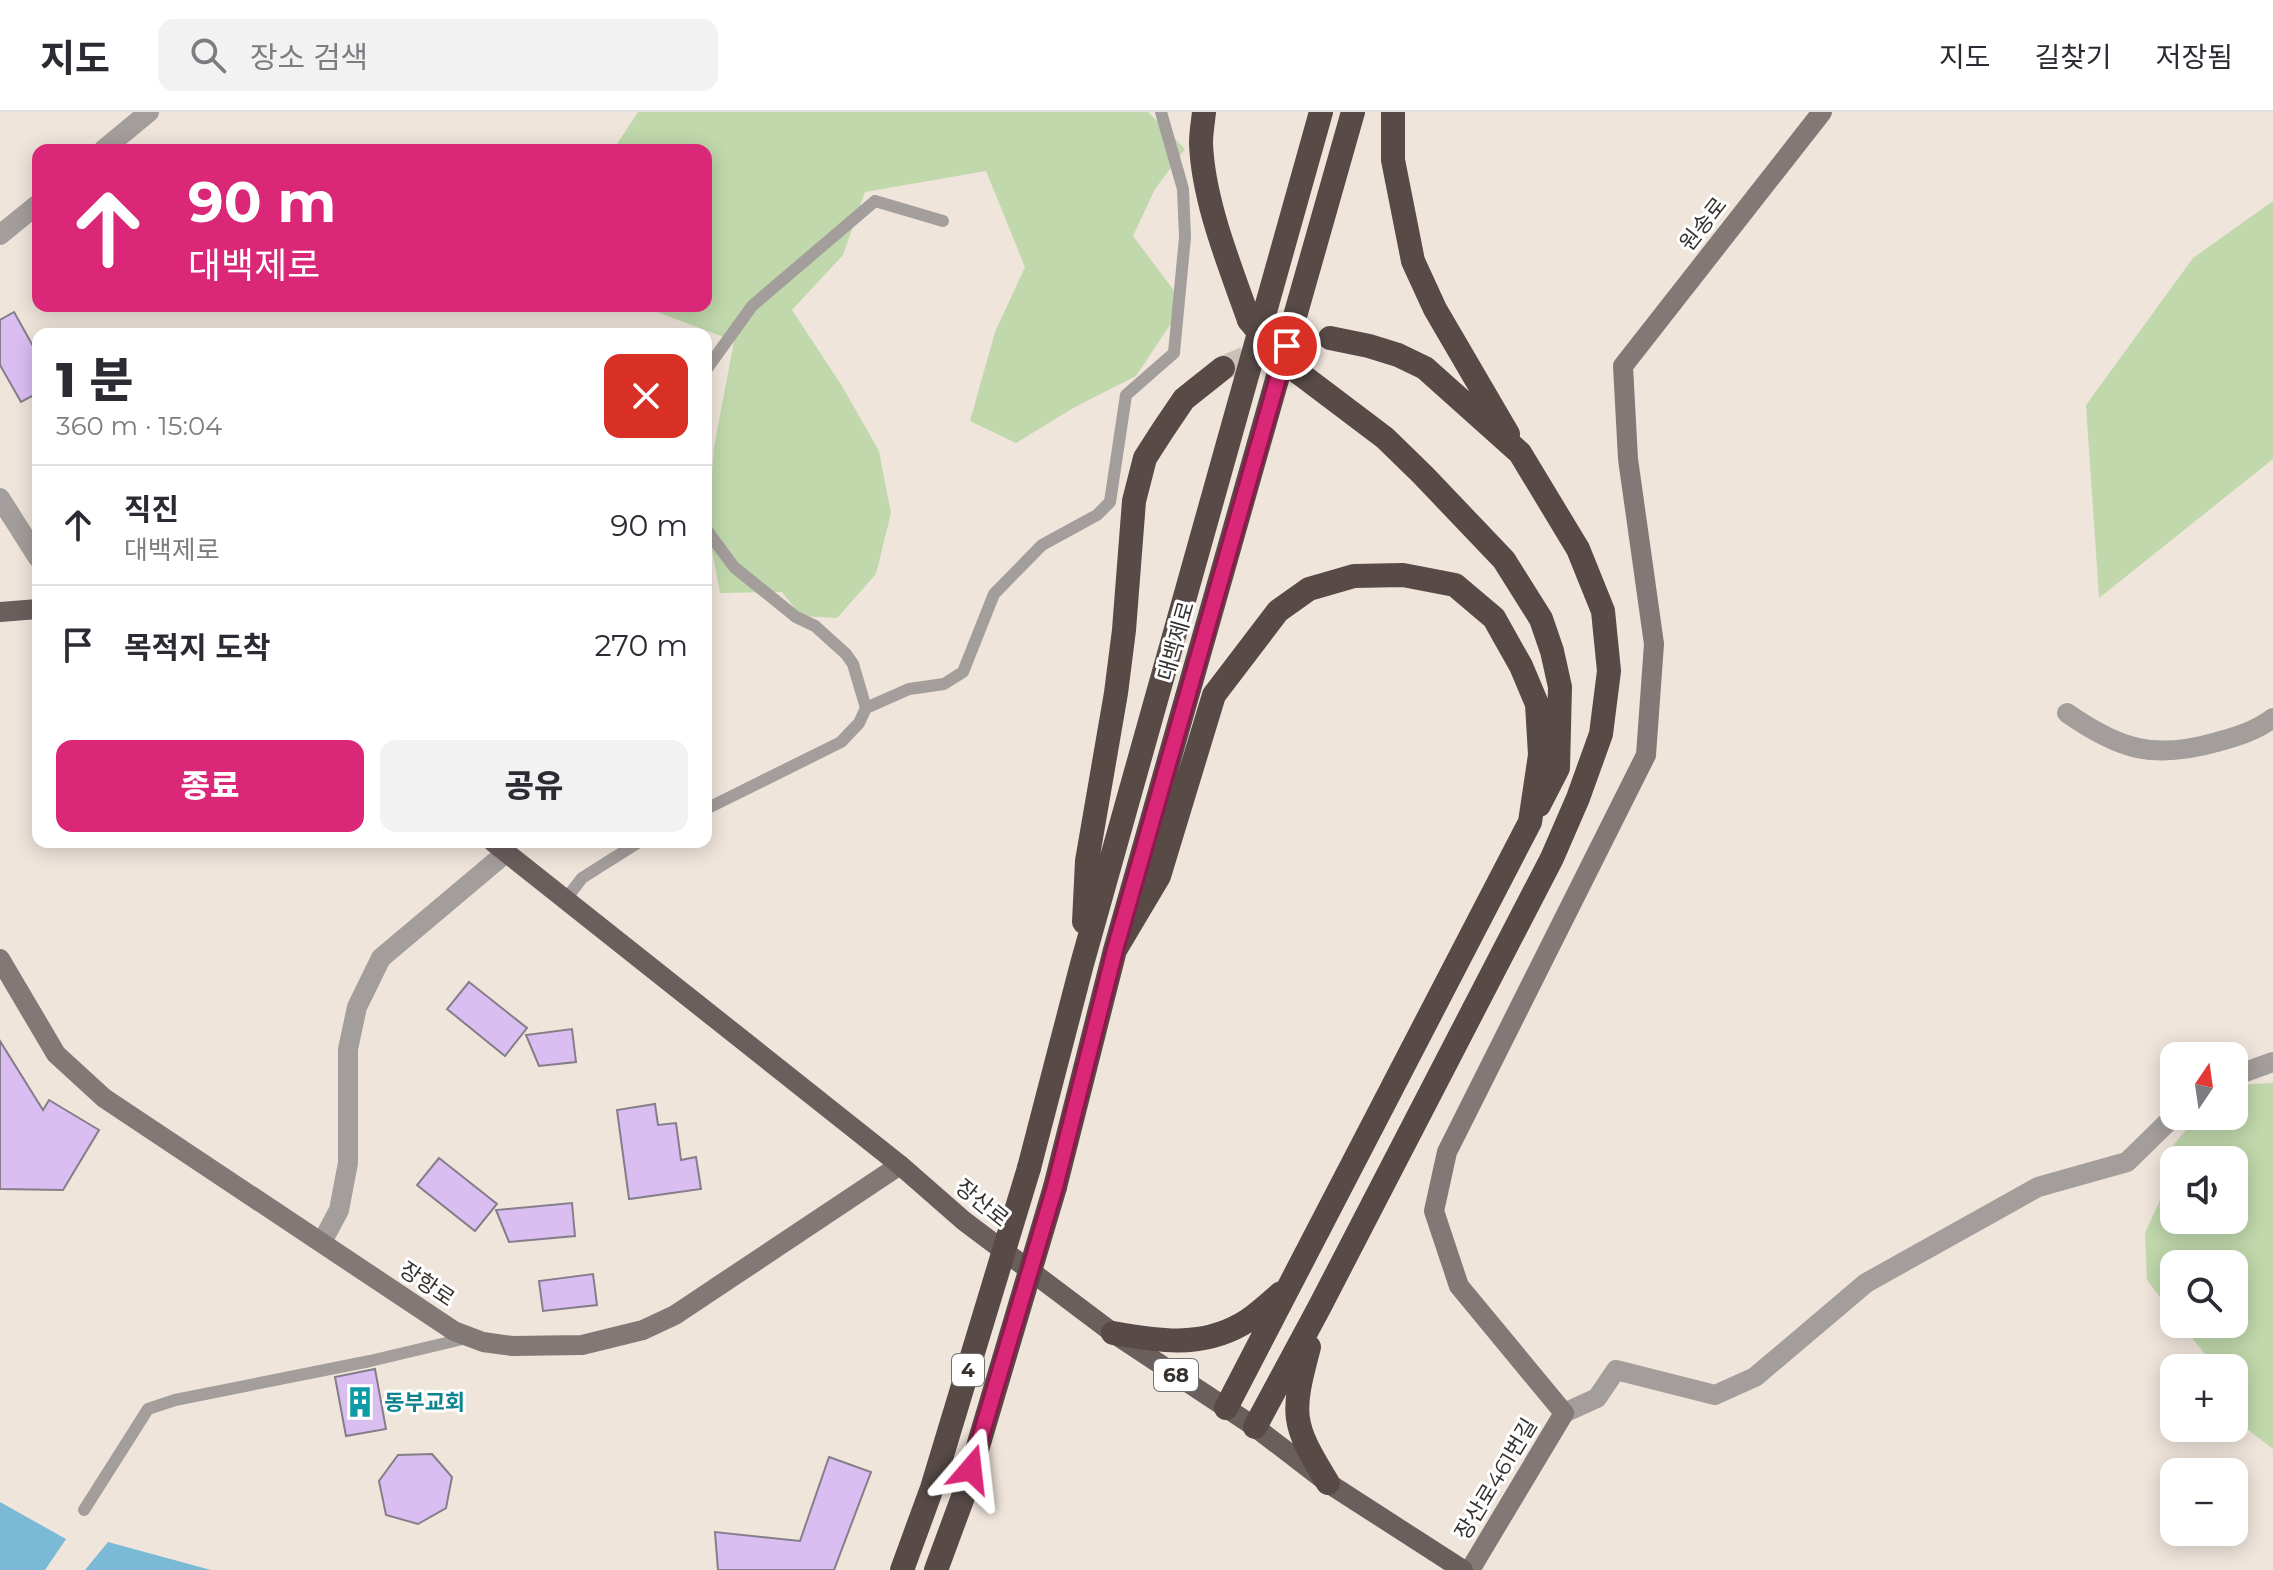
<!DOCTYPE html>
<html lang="ko">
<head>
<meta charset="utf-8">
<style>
  body { margin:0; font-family:Montserrat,"Noto Sans KR",sans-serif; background:#f2f2f3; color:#2b2b33; height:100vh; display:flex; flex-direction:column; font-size:30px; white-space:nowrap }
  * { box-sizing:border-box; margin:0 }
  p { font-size:26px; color:#7c7c81 }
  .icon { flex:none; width:44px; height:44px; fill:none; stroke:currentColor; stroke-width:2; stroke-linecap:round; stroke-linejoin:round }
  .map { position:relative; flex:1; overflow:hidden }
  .panel { position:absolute; left:32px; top:216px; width:680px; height:520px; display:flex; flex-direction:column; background:#fff; border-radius:16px; box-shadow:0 4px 20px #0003 }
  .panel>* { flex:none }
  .banner { position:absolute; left:32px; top:32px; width:680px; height:168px; border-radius:16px; box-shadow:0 4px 20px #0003; background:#db2777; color:#fff; overflow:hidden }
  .needle { width:52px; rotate:13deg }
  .controls { position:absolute; left:2160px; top:930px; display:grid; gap:16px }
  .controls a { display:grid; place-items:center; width:88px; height:88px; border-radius:16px; background:#fff; box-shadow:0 4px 20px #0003; font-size:40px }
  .pin { position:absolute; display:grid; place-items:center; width:68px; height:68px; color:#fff; margin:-34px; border:4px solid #fff; border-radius:50%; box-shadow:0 2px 8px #0007 }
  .me { position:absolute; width:88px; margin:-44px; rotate:17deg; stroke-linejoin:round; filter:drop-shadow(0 0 6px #0008) }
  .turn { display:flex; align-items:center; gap:28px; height:168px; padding:0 24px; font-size:36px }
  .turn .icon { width:104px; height:104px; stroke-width:2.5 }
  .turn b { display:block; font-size:56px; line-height:68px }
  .round { display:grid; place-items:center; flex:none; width:84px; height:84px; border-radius:16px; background:#f2f2f3 }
  .summary { display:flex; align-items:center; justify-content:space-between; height:136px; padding:0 24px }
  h1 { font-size:48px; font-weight:800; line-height:60px }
  .action { display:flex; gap:16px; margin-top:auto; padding:16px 24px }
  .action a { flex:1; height:92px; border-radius:16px; background:#db2777; color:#fff; font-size:32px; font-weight:800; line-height:92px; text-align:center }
  .action a+a { background:#f2f2f3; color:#2b2b33 }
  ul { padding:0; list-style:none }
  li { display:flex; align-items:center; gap:24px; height:120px; padding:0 24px; border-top:2px solid #e1e1e2 }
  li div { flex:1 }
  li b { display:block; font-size:30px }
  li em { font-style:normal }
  header { display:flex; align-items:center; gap:48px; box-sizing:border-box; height:112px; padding:0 40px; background:#fff; border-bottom:2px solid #e1e1e2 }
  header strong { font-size:38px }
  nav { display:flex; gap:44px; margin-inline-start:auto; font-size:28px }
  .search { width:560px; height:72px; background:#f2f2f3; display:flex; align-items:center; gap:20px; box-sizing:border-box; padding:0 28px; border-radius:16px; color:#7c7c81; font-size:30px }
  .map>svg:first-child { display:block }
</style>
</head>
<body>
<header>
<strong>지도</strong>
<div class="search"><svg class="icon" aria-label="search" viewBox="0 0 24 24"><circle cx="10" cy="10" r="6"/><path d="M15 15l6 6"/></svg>장소 검색</div>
<nav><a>지도</a><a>길찾기</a><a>저장됨</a></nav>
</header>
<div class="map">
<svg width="2273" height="1458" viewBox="0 0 2273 1458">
  <rect width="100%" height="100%" fill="#f0e5db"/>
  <path fill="#c0d8ac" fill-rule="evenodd" d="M 638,0 L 1148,0 L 1185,37 L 1155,77 L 1133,124 L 1184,192 L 1136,264 L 1075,295 L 1016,331 L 970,309 L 995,220 L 1025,155 L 986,59 L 865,80 L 843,143 L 792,198 L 842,274 L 879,339 L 891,401 L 876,462 L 837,506 L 801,504 L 782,480 L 720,481 L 708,417 L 714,335 L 734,229 L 641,194 L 706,194 L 706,38 L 613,38 Z
    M 2273,89 L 2273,347 L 2099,486 L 2086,293 L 2193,146 Z
    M 2273,971 L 2273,1337 L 2234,1307 L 2234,1256 L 2216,1256 L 2181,1212 L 2234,1212 L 2234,1152 L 2174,1152 L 2174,1203 L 2147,1168 L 2145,1121 L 2166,1075 L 2163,1045 L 2198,1004 L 2234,1004 L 2234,973 ZM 2174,1048 L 2234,1048 L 2234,1108 L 2174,1108 Z"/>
  <path fill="#7abad6" d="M 0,1390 L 66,1427 L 45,1458 L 0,1458 Z
    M 108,1430 L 211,1458 L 85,1458 Z"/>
  <path fill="#dabef1" stroke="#847e89" stroke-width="2" d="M 14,200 L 38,243 L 38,281 L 21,290 L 0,253 L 0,208 Z
    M 469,870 L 527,916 L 505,944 L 447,897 Z
    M 572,917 L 576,950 L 539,954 L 526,923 Z
    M 0,929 L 43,998 L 49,988 L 99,1018 L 63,1078 L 0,1077 Z
    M 655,992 L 658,1013 L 676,1011 L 681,1048 L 696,1045 L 701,1077 L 629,1087 L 617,998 Z
    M 439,1046 L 497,1092 L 475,1119 L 417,1073 Z
    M 572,1091 L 575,1124 L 509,1130 L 496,1098 Z
    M 593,1162 L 597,1193 L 543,1199 L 539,1169 Z
    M 375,1257 L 386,1317 L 346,1324 L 335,1265 Z
    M 432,1342 L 452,1365 L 446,1396 L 418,1412 L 386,1403 L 379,1369 L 398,1343 Z
    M 829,1345 L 871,1360 L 834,1458 L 718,1458 L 715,1420 L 800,1429 Z"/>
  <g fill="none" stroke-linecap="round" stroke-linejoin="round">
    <path stroke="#cbc1b9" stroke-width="24" stroke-dasharray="24 12" stroke-linecap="butt" d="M 1223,256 L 1283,230 L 1330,226"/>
    <path stroke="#a39d9b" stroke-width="12" d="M 706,258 L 752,194 L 875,89 L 943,109
      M 706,417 L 734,455 L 796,505 L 815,514 L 846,542 L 853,552 L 866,596 L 859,611 L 841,630 L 706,697
      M 866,596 L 909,577 L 944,572 L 963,560 L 994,482 L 1042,433 L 1097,403 L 1110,390 L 1126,283 L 1174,241 L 1185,125 L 1183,77 L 1161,0
      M 566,787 L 582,766 L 639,730
      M 84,1398 L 148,1297 L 175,1288 L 370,1249 L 467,1226"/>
    <path stroke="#a39d9b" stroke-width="20" d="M 103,38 L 149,0
      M 0,123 L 38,92
      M 0,386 L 38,446
      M 2067,601 C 2120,638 2154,648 2217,630 C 2238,624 2256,619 2273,606
      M 2234,964 L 2273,950
      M 322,1130 L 339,1098 L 348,1051 L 348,937 L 357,895 L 381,846 L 507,740
      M 1564,1301 L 1597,1286 L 1616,1258 L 1715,1283 L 1755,1265 L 1866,1171 L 2038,1075 L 2127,1050 L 2174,1004"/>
    <path stroke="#827976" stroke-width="20" d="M 0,847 L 56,942 L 104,986 L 454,1219 L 483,1230 L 512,1234 L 582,1233 L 643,1218 L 675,1203 L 900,1053
      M 1470,1458 L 1564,1301 L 1459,1174 L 1434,1099 L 1447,1040 L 1646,643 L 1654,532 L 1628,347 L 1623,254 L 1822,0"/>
    <path stroke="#6b5f5d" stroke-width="20" d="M 0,500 L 38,497
      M 493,730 L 900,1053 L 964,1109 L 1113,1221 L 1255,1315 L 1328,1371 L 1463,1458"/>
    <path stroke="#574a47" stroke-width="24" d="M 1204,0 C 1203,10 1201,21 1201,31 C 1203,89 1230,154 1249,208
      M 1393,0 L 1393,48 L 1413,149 L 1435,197 L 1508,322
      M 1299,261 L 1385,326 L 1423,363 L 1504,448 L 1541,507 L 1552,539 L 1560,575 L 1558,656 L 1539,693
      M 1084,810 L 1087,749 L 1116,581 L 1124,518 L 1134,389 L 1145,346 L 1163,318 L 1184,287 L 1223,256
      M 1115,838 L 1159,764 L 1214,583 L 1278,499 L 1309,477 L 1354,464 L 1403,463 L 1455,473 L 1494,506 L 1521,554 L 1537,592 L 1540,643 L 1530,710 L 1226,1296
      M 1029,1056 L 1082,852 L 1321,0
      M 1055,1075 L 1115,838 L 1353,0
      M 1113,1221 C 1158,1229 1200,1236 1242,1212 C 1256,1204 1269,1191 1281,1181
      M 1309,1235 C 1291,1303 1291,1311 1328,1371
      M 1255,1315 L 1319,1196 L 1552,746 L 1578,686 L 1601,622 L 1609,559 L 1603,499 L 1578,437 L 1520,341 L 1425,256 L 1398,243 L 1369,234 L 1330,226"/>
    <path stroke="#574a47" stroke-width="24" d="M 1249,208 L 1277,243 L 1299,261
      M 902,1458 L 932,1376 L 1029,1056
      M 936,1458 L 963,1385 L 1055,1075"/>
  </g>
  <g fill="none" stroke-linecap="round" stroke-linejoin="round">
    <defs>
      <path id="route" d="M 971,1357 L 1055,1075 L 1115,838 L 1287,234"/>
    </defs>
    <use href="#route" stroke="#8e194d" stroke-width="20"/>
    <use href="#route" stroke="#db2777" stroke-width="14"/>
  </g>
  <defs>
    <symbol id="building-bare" viewBox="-9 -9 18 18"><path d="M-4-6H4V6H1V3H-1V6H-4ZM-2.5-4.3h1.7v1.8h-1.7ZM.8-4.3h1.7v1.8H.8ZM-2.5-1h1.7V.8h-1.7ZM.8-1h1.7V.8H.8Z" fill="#0f9aa8" stroke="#fff" stroke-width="2.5" paint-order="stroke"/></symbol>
  </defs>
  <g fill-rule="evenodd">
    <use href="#building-bare" x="338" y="1268" width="44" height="44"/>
  </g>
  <g text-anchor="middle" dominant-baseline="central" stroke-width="6" stroke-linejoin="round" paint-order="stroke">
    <g fill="#fff" stroke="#72706d" stroke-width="2">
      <rect x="952" y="1242" width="32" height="32" rx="6"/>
      <rect x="1154" y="1247" width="44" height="32" rx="6"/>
    </g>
    <g font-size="20" font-weight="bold" fill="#36322f">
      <text x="968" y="1258">4</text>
      <text x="1176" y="1263">68</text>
    </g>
    <g font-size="22" fill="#36322f" stroke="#fff">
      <text transform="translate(1703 112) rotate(-52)">원송로</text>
      <text transform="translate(1176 529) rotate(-74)">대백제로</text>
      <text transform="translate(982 1091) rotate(39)">장산로</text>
      <text transform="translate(427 1172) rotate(34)">장항로</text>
      <text transform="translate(1496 1367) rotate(-59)">장산로461번길</text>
    </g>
    <g font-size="22" font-weight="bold" fill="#0d838f" stroke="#fff" text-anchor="start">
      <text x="384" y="1290">동부교회</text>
    </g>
  </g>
</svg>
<div class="controls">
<a><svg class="needle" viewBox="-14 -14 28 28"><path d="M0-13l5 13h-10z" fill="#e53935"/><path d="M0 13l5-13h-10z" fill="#7c7c81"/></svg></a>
<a><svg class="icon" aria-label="sound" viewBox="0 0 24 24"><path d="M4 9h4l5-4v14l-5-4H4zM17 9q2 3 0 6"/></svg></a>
<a><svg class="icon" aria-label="search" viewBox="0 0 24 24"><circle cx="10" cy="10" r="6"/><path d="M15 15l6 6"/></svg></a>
<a>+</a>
<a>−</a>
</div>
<div class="pin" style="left:1287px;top:234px;background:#d93025"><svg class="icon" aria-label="arrive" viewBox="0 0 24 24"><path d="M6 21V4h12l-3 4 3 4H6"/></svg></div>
<svg class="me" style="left:971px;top:1357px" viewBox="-20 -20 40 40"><path d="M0-17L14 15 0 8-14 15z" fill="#db2777" stroke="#fff" stroke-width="4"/></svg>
<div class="banner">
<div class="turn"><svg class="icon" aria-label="ahead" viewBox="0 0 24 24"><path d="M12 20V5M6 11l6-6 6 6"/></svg><div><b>90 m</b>대백제로</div></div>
</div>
<section class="panel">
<div class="summary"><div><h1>1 분</h1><p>360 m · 15:04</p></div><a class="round" style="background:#d93025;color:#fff"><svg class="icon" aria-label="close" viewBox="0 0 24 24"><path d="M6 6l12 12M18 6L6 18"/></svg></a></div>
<ul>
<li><svg class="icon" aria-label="ahead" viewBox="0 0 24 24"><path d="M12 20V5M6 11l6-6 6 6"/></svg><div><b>직진</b><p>대백제로</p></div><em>90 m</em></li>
<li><svg class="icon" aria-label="arrive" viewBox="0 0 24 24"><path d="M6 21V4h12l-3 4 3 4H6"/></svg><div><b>목적지 도착</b></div><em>270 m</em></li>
</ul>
<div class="action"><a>종료</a><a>공유</a></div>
</section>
</div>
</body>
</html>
